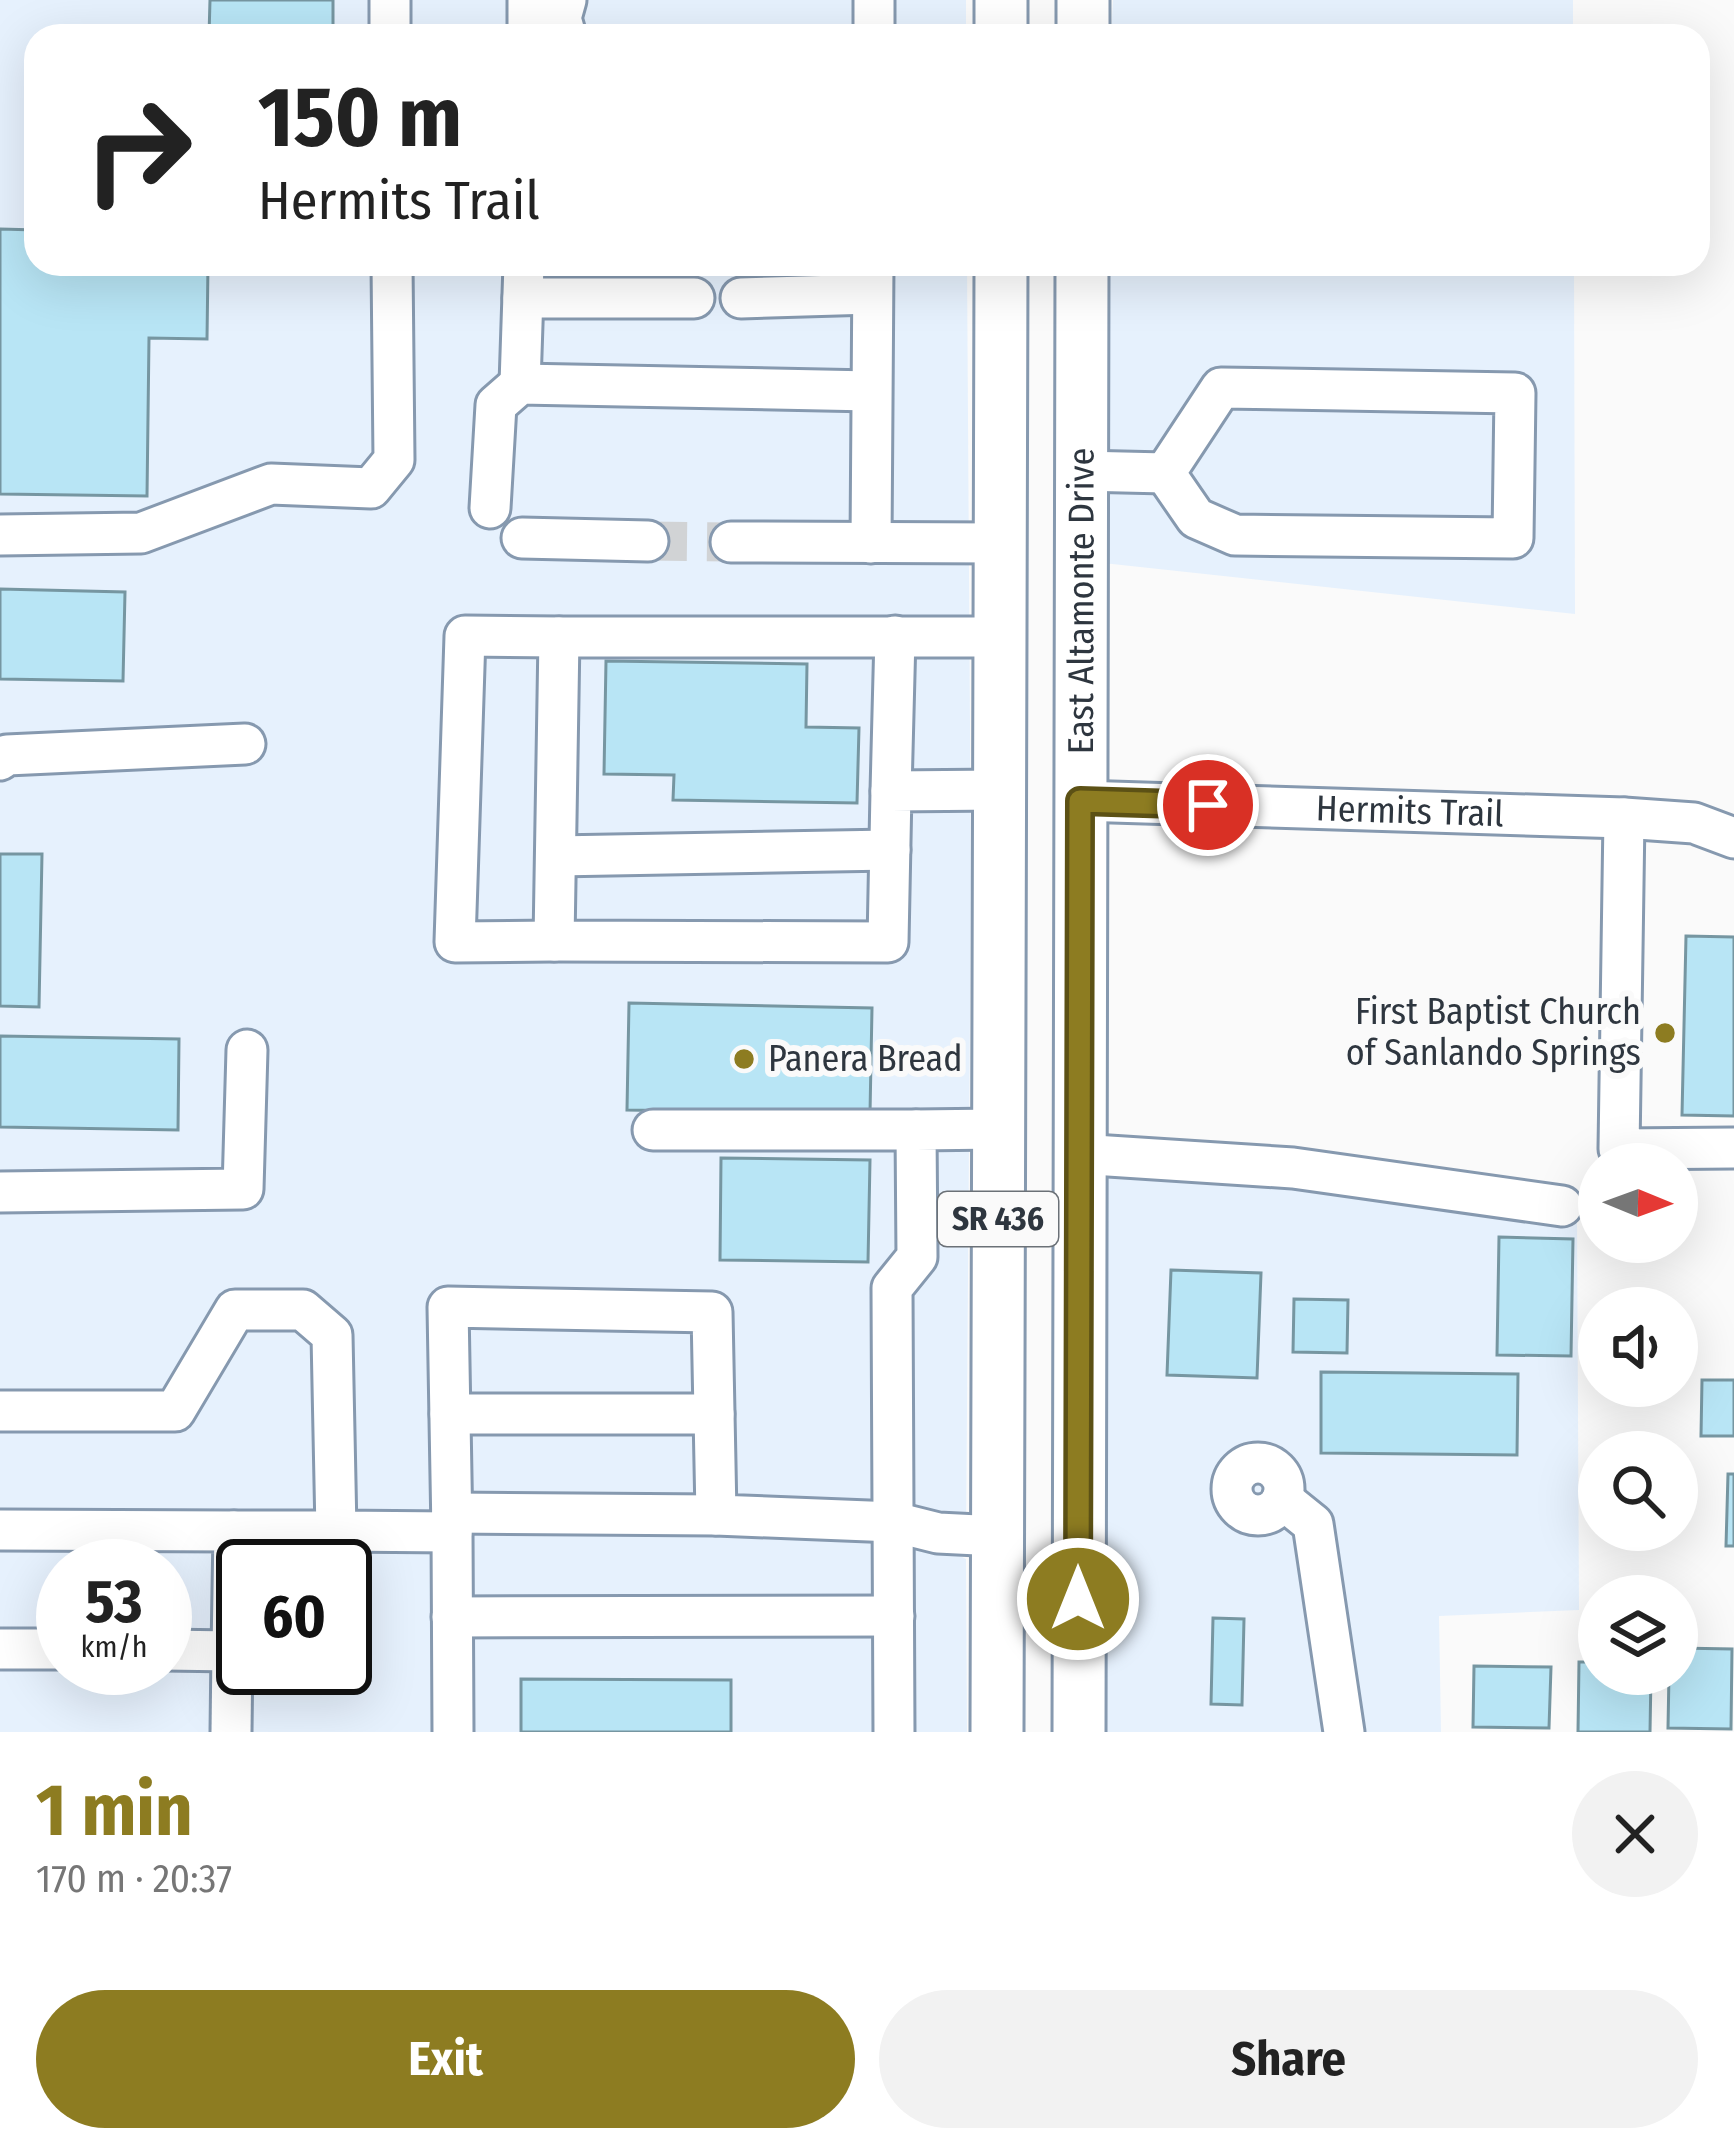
<!DOCTYPE html>
<html lang="en">
<head>
<meta charset="utf-8">
<style>
  body { margin:0; font-family:"Fira Sans Condensed",sans-serif; background:#f2f2f2; color:#222; height:100vh; display:flex; flex-direction:column; font-size:45px; white-space:nowrap }
  * { box-sizing:border-box; margin:0 }
  p { font-size:39px; color:#767676 }
  .icon { flex:none; width:66px; height:66px; fill:none; stroke:currentColor; stroke-width:2; stroke-linecap:round; stroke-linejoin:round }
  .map { position:relative; height:1732px; overflow:hidden }
  .drawer { display:flex; flex-direction:column; background:#fff; flex:1 }
  .drawer>* { flex:none }
  .hud { position:absolute; left:24px; top:24px; width:1686px; height:252px; border-radius:36px; box-shadow:0 12px 48px #0002; background:#fff; color:#222; overflow:hidden }
  .needle { width:78px; rotate:91deg }
  .fabs { position:absolute; left:1578px; top:1143px; display:grid; gap:24px }
  .fabs a { display:grid; place-items:center; width:120px; height:120px; border-radius:50%; background:#fff; box-shadow:0 12px 48px #0002; font-size:60px }
  .speed { position:absolute; left:36px; top:1539px; display:flex; gap:24px; font-size:60px; font-weight:700; text-align:center }
  .speed>* { display:grid; place-content:center; width:156px; height:156px; border-radius:50%; background:#fff; box-shadow:0 12px 48px #0002; line-height:1 }
  .speed small { font-size:30px; font-weight:400 }
  .speed .limit { border:6px solid #111; border-radius:18px; background:#fff; color:#111 }
  .pin { position:absolute; display:grid; place-items:center; width:102px; height:102px; color:#fff; margin:-51px; border:6px solid #fff; border-radius:50%; box-shadow:0 3px 12px #0007 }
  .me { position:absolute; width:132px; margin:-66px; rotate:0deg; stroke-linejoin:round; filter:drop-shadow(0 0 9px #0008) }
  .turn { display:flex; align-items:center; gap:42px; height:252px; padding:0 36px; font-size:54px }
  .turn .icon { width:156px; height:156px; stroke-width:2.5 }
  .turn b { display:block; font-size:84px; line-height:102px }
  .round { display:grid; place-items:center; flex:none; width:126px; height:126px; border-radius:63px; background:#f2f2f2 }
  .summary { display:flex; align-items:center; justify-content:space-between; height:204px; padding:0 36px }
  h1 { font-size:72px; font-weight:700; line-height:90px; color:#8d7c21 }
  .cta { display:flex; gap:24px; margin-top:auto; padding:24px 36px }
  .cta a { flex:1; height:138px; border-radius:72px; background:#8d7c21; color:#fff; font-size:48px; font-weight:700; line-height:138px; text-align:center }
  .cta a+a { background:#f2f2f2; color:#222 }
  .map>svg:first-child { display:block }
</style>
</head>
<body>
<div class="map">
<svg width="1734" height="1732" viewBox="0 0 1734 1732">
  <rect width="100%" height="100%" fill="#fafafa"/>
  <path fill="#e6f1fd" fill-rule="evenodd" d="M 0,0 L 966,0 L 966,36 L 36,36 L 36,264 L 967,264 L 971,880 L 966,1542 L 960,1556 L 966,1559 L 967,1732 L 0,1732 ZM 63,1566 L 165,1566 L 165,1668 L 63,1668 ZM 243,1566 L 345,1566 L 345,1668 L 243,1668 Z
    M 1113,0 L 1573,0 L 1573,36 L 1111,36 Z
    M 1106,264 L 1574,264 L 1575,614 L 1103,563 Z
    M 1098,1154 L 1577,1214 L 1579,1610 L 1439,1616 L 1441,1732 L 1094,1732 Z"/>
  <path fill="#b8e5f5" stroke="#7696a1" stroke-width="3" d="M 210,0 L 333,0 L 333,36 L 209,36 Z
    M 0,229 L 36,230 L 36,264 L 208,264 L 207,339 L 149,338 L 147,496 L 0,494 Z
    M 0,589 L 125,592 L 123,681 L 0,679 Z
    M 606,661 L 807,664 L 806,727 L 859,728 L 857,803 L 673,800 L 674,775 L 604,774 Z
    M 0,854 L 42,854 L 39,1007 L 0,1006 Z
    M 1686,936 L 1734,937 L 1734,1116 L 1682,1115 Z
    M 629,1003 L 872,1008 L 870,1114 L 627,1110 Z
    M 0,1036 L 179,1039 L 178,1130 L 0,1127 Z
    M 721,1158 L 870,1160 L 868,1262 L 720,1260 Z
    M 1499,1237 L 1573,1239 L 1571,1356 L 1497,1355 Z
    M 1171,1270 L 1261,1273 L 1257,1378 L 1167,1375 Z
    M 1294,1299 L 1348,1300 L 1347,1353 L 1293,1352 Z
    M 1321,1372 L 1518,1374 L 1517,1455 L 1321,1453 Z
    M 1702,1380 L 1734,1380 L 1734,1436 L 1701,1436 Z
    M 1728,1474 L 1734,1474 L 1734,1546 L 1726,1546 Z
    M 1213,1618 L 1244,1619 L 1242,1705 L 1211,1704 Z
    M 1677,1648 L 1732,1649 L 1731,1729 L 1668,1728 L 1669,1674 L 1677,1674 Z
    M 1579,1662 L 1599,1662 L 1599,1674 L 1651,1674 L 1650,1732 L 1578,1732 Z
    M 1474,1666 L 1551,1667 L 1549,1728 L 1473,1727 Z
    M 521,1679 L 731,1680 L 731,1732 L 521,1732 Z"/>
  <g fill="none" stroke-linecap="round" stroke-linejoin="round">
    <path stroke="#d1d3d5" stroke-width="39" stroke-dasharray="39 20" stroke-linecap="butt" d="M 648,541 L 731,542"/>
    <defs>
      <g id="minor">
        <path d="M 390,0 L 390,36"/>
        <path d="M 566,0 L 561,18 L 566,36"/>
        <path d="M 874,0 L 874,36"/>
        <path d="M 528,36 L 528,0"/>
        <path d="M 523,298 L 694,298"/>
        <path d="M 741,298 L 872,294"/>
        <path d="M 520,384 L 524,264"/>
        <path d="M 1221,388 L 1515,393 L 1513,538 L 1235,535 L 1196,518 L 1165,473 Z"/>
        <path d="M 1081,471 L 1165,473"/>
        <path d="M 490,508 L 496,405 L 520,384 L 871,391"/>
        <path d="M 0,535 L 141,533 L 271,484 L 371,488 L 394,460 L 392,264"/>
        <path d="M 522,538 L 648,541"/>
        <path d="M 731,542 L 1000,543"/>
        <path d="M 871,543 L 873,264"/>
        <path d="M 0,760 L 7,755 L 245,744"/>
        <path d="M 1000,790 L 891,791 L 888,942 L 554,941 L 559,637 L 1000,637"/>
        <path d="M 891,791 L 895,636"/>
        <path id="s1" d="M 1080,801 L 1624,818 L 1694,823 L 1734,838"/>
        <path d="M 1624,818 L 1619,1149 L 1734,1148"/>
        <path d="M 556,856 L 890,850"/>
        <path d="M 554,941 L 455,942 L 465,636 L 559,637"/>
        <path d="M 653,1130 L 916,1130"/>
        <path d="M 1078,1154 L 1293,1168 L 1562,1206"/>
        <path d="M 0,1192 L 243,1189 L 247,1050"/>
        <path d="M 0,1411 L 175,1411 L 235,1310 L 303,1310 L 332,1335 L 336,1531 L 452,1532 L 448,1307 L 712,1312 L 716,1515 L 894,1522 L 938,1533 L 998,1536"/>
        <path d="M 450,1414 L 714,1414"/>
        <circle cx="1258" cy="1489" r="26"/>
        <path d="M 1282,1499 L 1313,1524 L 1344,1732"/>
        <path d="M 452,1513 L 716,1515"/>
        <path d="M 0,1530 L 234,1531 L 232,1651 L 165,1650"/>
        <path d="M 234,1531 L 336,1531"/>
        <path d="M 452,1532 L 453,1732"/>
        <path d="M 452,1617 L 894,1616"/>
        <path d="M 0,1649 L 63,1649"/>
        <path d="M 231,1732 L 232,1651"/>
        <path d="M 894,1732 L 892,1288 L 917,1257 L 916,1130 L 998,1129"/>
      </g>
      <g id="major">
        <path d="M 1001,36 L 1001,0"/>
        <path d="M 1083,36 L 1083,0"/>
        <path d="M 997,1732 L 1001,264"/>
        <path id="s2" d="M 1079,1732 L 1082,264"/>
      </g>
    </defs>
    <use href="#minor" stroke="#8699af" stroke-width="45"/>
    <use href="#major" stroke="#8699af" stroke-width="57"/>
    <use href="#minor" stroke="#fff" stroke-width="39"/>
    <use href="#major" stroke="#fff" stroke-width="51"/>
  </g>
  <g fill="none" stroke-linecap="round" stroke-linejoin="round">
    <defs>
      <path id="route" d="M 1078,1599 L 1080,801 L 1208,805"/>
    </defs>
    <use href="#route" stroke="#5c5115" stroke-width="30"/>
    <use href="#route" stroke="#8d7c21" stroke-width="21"/>
  </g>
  <g fill="#8d7c21" stroke="#fafafa" stroke-width="4.5">
    <circle cx="1665" cy="1033" r="12"/>
    <circle cx="744" cy="1059" r="12"/>
  </g>
  <g text-anchor="middle" dominant-baseline="central" stroke-width="12" stroke-linejoin="round" paint-order="stroke">
    <rect fill="#fafafa" stroke="#6b7177" stroke-width="3" x="938" y="1192" width="120" height="54" rx="9"/>
    <g font-size="33" font-weight="bold" fill="#2e363f">
      <text x="998" y="1219">SR 436</text>
    </g>
    <g font-size="36" fill="#2e363f" stroke="#fafafa">
      <text stroke="none"><textPath href="#s2" startOffset="1131">East Altamonte Drive</textPath></text>
      <text stroke="none"><textPath href="#s1" startOffset="330">Hermits Trail</textPath></text>
    </g>
    <g font-size="36" fill="#2e363f" stroke="#fafafa" text-anchor="end">
      <text x="1641" y="1012">First Baptist Church<tspan x="1641" dy="41">of Sanlando Springs</tspan></text>
      <text x="768" y="1059" text-anchor="start">Panera Bread</text>
    </g>
  </g>
</svg>
<div class="fabs">
<a><svg class="needle" viewBox="-14 -14 28 28"><path d="M0-13l5 13h-10z" fill="#e53935"/><path d="M0 13l5-13h-10z" fill="#767676"/></svg></a>
<a><svg class="icon" aria-label="sound" viewBox="0 0 24 24"><path d="M4 9h4l5-4v14l-5-4H4zM17 9q2 3 0 6"/></svg></a>
<a><svg class="icon" aria-label="search" viewBox="0 0 24 24"><circle cx="10" cy="10" r="6"/><path d="M15 15l6 6"/></svg></a>
<a><svg class="icon" aria-label="layers" viewBox="0 0 24 24"><path d="M12 4l9 5-9 5-9-5zM3 14l9 5 9-5"/></svg></a>
</div>
<div class="speed"><div>53<small>km/h</small></div><div class="limit">60</div></div>
<div class="pin" style="left:1208px;top:805px;background:#d93025"><svg class="icon" aria-label="arrive" viewBox="0 0 24 24"><path d="M6 21V4h12l-3 4 3 4H6"/></svg></div>
<svg class="me" style="left:1078px;top:1599px" viewBox="-20 -20 40 40"><circle r="17" fill="#8d7c21" stroke="#fff" stroke-width="3"/><path d="M0-11L8 9 0 5-8 9z" fill="#fff"/></svg>
<div class="hud">
<div class="turn"><svg class="icon" aria-label="right" viewBox="0 0 24 24"><path d="M7 20v-9h11M14 6l5 5-5 5"/></svg><div><b>150 m</b>Hermits Trail</div></div>
</div>
</div>
<section class="drawer">
<div class="summary"><div><h1>1 min</h1><p>170 m · 20:37</p></div><a class="round"><svg class="icon" aria-label="close" viewBox="0 0 24 24"><path d="M6 6l12 12M18 6L6 18"/></svg></a></div>
<div class="cta"><a>Exit</a><a>Share</a></div>
</section>
</body>
</html>
